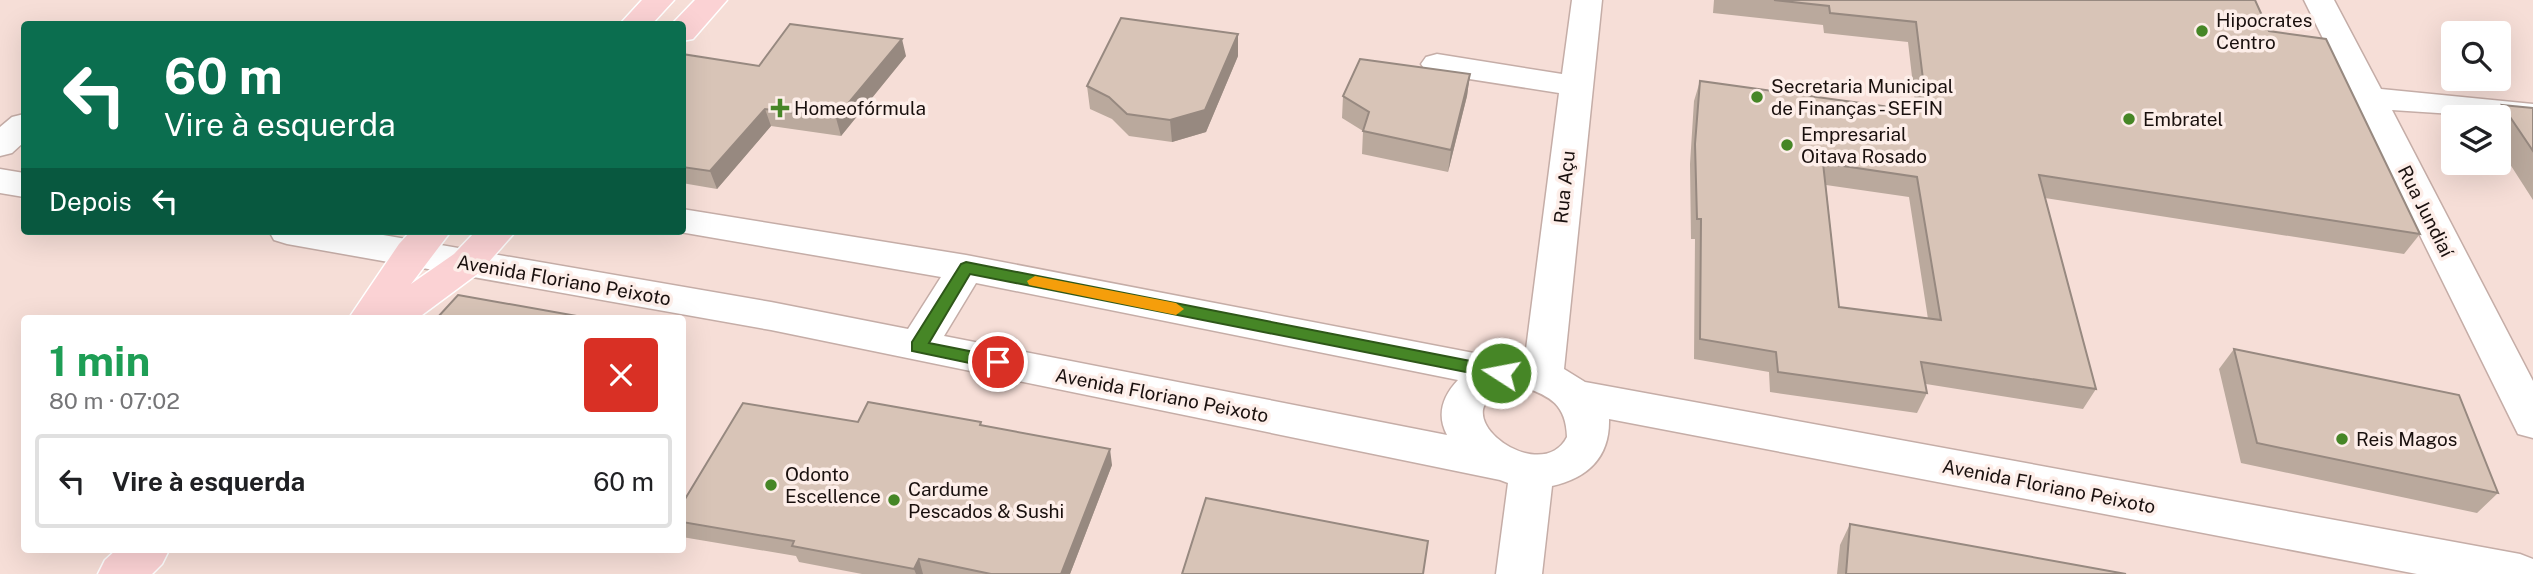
<!DOCTYPE html>
<html lang="pt">
<head>
<meta charset="utf-8">
<style>
  body { margin:0; font-family:"Public Sans",sans-serif; background:#f6f6f6; color:#202124; height:100vh; display:flex; flex-direction:column; font-size:26px; white-space:nowrap }
  * { box-sizing:border-box; margin:0 }
  p { font-size:23px; color:#757577 }
  .icon { flex:none; width:38px; height:38px; fill:none; stroke:currentColor; stroke-width:2; stroke-linecap:round; stroke-linejoin:round }
  .map { position:relative; flex:1; overflow:hidden }
  .drawer { position:absolute; left:21px; top:315px; width:665px; height:238px; display:flex; flex-direction:column; background:#fff; border-radius:7px; box-shadow:0 7px 28px #0002 }
  .drawer>* { flex:none }
  .top-card { position:absolute; left:21px; top:21px; width:665px; height:214px; border-radius:7px; box-shadow:0 7px 28px #0002; background:#0b6e4f; color:#fff; overflow:hidden }
  .controls { position:absolute; left:2441px; top:21px; display:grid; gap:14px }
  .controls a { display:grid; place-items:center; width:70px; height:70px; border-radius:7px; background:#fff; box-shadow:0 7px 28px #0002; font-size:35px }
  .pin { position:absolute; display:grid; place-items:center; width:60px; height:60px; color:#fff; margin:-30px; border:4px solid #fff; border-radius:50%; box-shadow:0 2px 7px #0007 }
  .me { position:absolute; width:77px; margin:-38px; rotate:281deg; stroke-linejoin:round; filter:drop-shadow(0 0 5px #0008) }
  .turn { display:flex; align-items:center; gap:24px; height:147px; padding:0 28px; font-size:32px }
  .turn .icon { width:91px; height:91px; stroke-width:2.5 }
  .turn b { display:block; font-size:49px; line-height:60px }
  .then { display:flex; align-items:center; height:66px; padding:0 28px; background:#0003; gap:14px; font-size:26px }
  .round { display:grid; place-items:center; flex:none; width:74px; height:74px; border-radius:7px; background:#f6f6f6 }
  .headline { display:flex; align-items:center; justify-content:space-between; height:119px; padding:0 28px }
  h1 { font-size:42px; font-weight:700; line-height:52px; color:#1e9e55 }
  ul { padding:0; list-style:none }
  li { display:flex; align-items:center; gap:21px; height:94px; margin:0 14px 10px; padding:0 14px; border:4px solid #e0e0e0; border-radius:7px }
  li div { flex:1 }
  li b { display:block; font-size:26px }
  li em { font-style:normal }
  .map>svg:first-child { display:block }
</style>
</head>
<body>
<div class="map">
<svg width="2533" height="574" viewBox="0 0 2533 574">
  <rect width="100%" height="100%" fill="#f6ded7"/>
  <g fill="none" stroke-linecap="round" stroke-linejoin="round">
    <defs>
      <path id="minor" d="M 1572,0 L 1602,0 L 1564,369 L 1585,382 L 2520,554 L 2533,559 L 2533,574 L 2417,574 L 1609,419 C 1610,457 1588,478 1552,486 L 1542,574 L 1496,574 L 1508,483 L 1500,480 L 771,330 L 287,244 L 274,240 L 269,231 L 360,231 L 771,302 L 908,329 L 941,277 L 674,231 L 682,231 L 682,209 L 966,255 L 1505,359 L 1525,357 L 1559,93 L 1437,74 L 1426,71 L 1421,64 L 1426,57 L 1437,54 L 1562,74 ZM 976,283 L 1458,380 C 1443,396 1436,414 1447,435 L 944,336 ZM 1521,386 C 1550,396 1566,404 1567,437 C 1539,492 1424,402 1521,386 Z
        M 2304,0 L 2334,0 L 2381,89 L 2533,104 L 2533,124 L 2499,121 L 2499,117 L 2392,110 L 2533,381 L 2533,438 L 2518,434 L 2512,422 Z
        M 24,114 L 24,142 L 12,153 L 0,156 L 0,127 L 12,117 Z
        M 0,169 L 24,173 L 24,197 L 0,193 Z"/>
      <path id="major" d="M 642,0 L 674,0 L 652,24 L 620,24 Z
        M 695,0 L 727,0 L 693,39 L 682,41 L 682,24 L 672,24 Z
        M 411,231 L 451,231 L 411,284 L 454,254 L 476,231 L 516,231 L 480,272 L 418,318 L 349,318 L 399,244 Z
        M 116,550 L 169,550 L 162,564 L 152,574 L 98,574 L 105,560 Z"/>
    </defs>
    <use href="#minor" stroke="#c5ada7" stroke-width="3"/>
    <use href="#major" stroke="#fff" stroke-width="3"/>
    <use href="#minor" fill="#fff" fill-rule="evenodd"/>
    <use href="#major" fill="#fbd2d4" fill-rule="evenodd"/>
  </g>
  <path fill="#baa99d" fill-rule="evenodd" d="M 1714,0 L 2255,0 L 2269,31 L 2420,234 L 2404,254 L 2045,198 L 2096,389 L 2083,409 L 1926,384 L 1927,393 L 1917,413 L 1770,392 L 1769,372 L 1694,359 L 1695,239 L 1691,239 L 1690,164 L 1694,101 L 1700,81 L 1916,111 L 1908,42 L 1824,33 L 1823,25 L 1713,13 ZM 1826,185 L 1909,197 L 1928,319 L 1839,307 Z
    M 682,54 L 759,66 L 906,56 L 841,136 L 771,126 L 717,189 L 682,183 Z
    M 1238,56 L 1206,132 L 1172,142 L 1129,136 L 1112,119 L 1090,109 L 1087,86 Z
    M 1470,74 L 1467,96 L 1448,172 L 1362,154 L 1363,131 L 1342,118 L 1343,96 Z
    M 2502,105 L 2533,108 L 2533,200 L 2499,147 L 2499,117 L 2492,117 Z
    M 2234,349 L 2498,493 L 2477,513 L 2241,463 L 2219,369 Z
    M 858,422 L 982,426 L 1112,465 L 1070,574 L 862,574 L 799,562 L 796,556 L 682,537 L 682,504 Z
    M 1850,524 L 2126,574 L 1837,574 L 1840,545 Z"/>
  <path fill="#978980" d="M 1238,34 L 1238,56 L 1206,132 L 1172,142 L 1170,120 Z
    M 902,39 L 906,56 L 841,136 L 836,118 Z
    M 1470,74 L 1467,96 L 1448,172 L 1451,150 Z
    M 765,109 L 771,126 L 717,189 L 710,171 Z
    M 1110,449 L 1112,465 L 1070,574 L 1061,574 Z
    M 919,559 L 923,574 L 916,574 L 914,569 Z"/>
  <path fill="#d8c4b7" stroke="#978980" stroke-width="2" fill-rule="evenodd" d="M 1774,0 L 2255,0 L 2269,31 L 2326,39 L 2420,234 L 2039,175 L 2096,389 L 1921,362 L 1927,393 L 1778,372 L 1776,352 L 1700,339 L 1701,219 L 1697,219 L 1695,144 L 1700,81 L 1927,112 L 1916,22 L 1830,13 L 1829,6 ZM 1823,163 L 1917,177 L 1941,320 L 1839,307 Z
    M 1121,18 L 1238,34 L 1205,110 L 1170,120 L 1127,114 L 1109,97 L 1087,86 Z
    M 790,24 L 902,39 L 836,118 L 765,109 L 710,171 L 682,167 L 682,54 L 759,66 Z
    M 1360,59 L 1470,74 L 1451,150 L 1363,131 L 1369,112 L 1343,96 Z
    M 2502,105 L 2533,108 L 2533,151 Z
    M 458,295 L 588,318 L 437,318 Z
    M 2234,349 L 2459,395 L 2498,493 L 2257,443 Z
    M 868,402 L 981,422 L 980,425 L 1110,449 L 1061,574 L 991,574 L 919,559 L 914,569 L 792,546 L 794,541 L 682,522 L 682,504 L 743,403 L 858,422 Z
    M 1206,498 L 1428,541 L 1423,574 L 1182,574 Z
    M 1850,524 L 2126,574 L 1846,574 Z"/>
  <path fill="#468626" stroke="#2e5719" stroke-width="2" d="M 966,262 L 1501,367 L 1509,373 L 1501,379 L 970,274 L 929,343 L 1004,358 L 1006,362 L 1004,367 L 998,369 L 912,351 L 912,342 L 961,264 Z"/>
  <path fill="#f59e0b" d="M 1035,276 L 1176,303 L 1184,309 L 1176,315 L 1029,285 L 1027,281 Z"/>
  <g fill="#468626" stroke="#fdeee9" stroke-width="2.5">
    <circle cx="2202" cy="31" r="7"/>
    <circle cx="1757" cy="97" r="7"/>
    <path d="M776.5 97.5h7v7h7v7h-7v7h-7v-7h-7v-7h7z"/>
    <circle cx="2129" cy="119" r="7"/>
    <circle cx="1787" cy="145" r="7"/>
    <circle cx="2342" cy="439" r="7"/>
    <circle cx="771" cy="485" r="7"/>
    <circle cx="894" cy="500" r="7"/>
  </g>
  <g text-anchor="middle" dominant-baseline="central" stroke-width="7" stroke-linejoin="round" paint-order="stroke">
    <g font-size="19" fill="#19100e" stroke="#fdeee9" text-anchor="start">
      <text x="2216" y="20">Hipocrates<tspan x="2216" dy="22">Centro</tspan></text>
      <text x="1771" y="86">Secretaria Municipal<tspan x="1771" dy="22">de Finanças - SEFIN</tspan></text>
      <text x="794" y="108">Homeofórmula</text>
      <text x="2143" y="119">Embratel</text>
      <text x="1801" y="134">Empresarial<tspan x="1801" dy="22">Oitava Rosado</tspan></text>
      <text x="2356" y="439">Reis Magos</text>
      <text x="785" y="474">Odonto<tspan x="785" dy="22">Escellence</tspan></text>
      <text x="908" y="489">Cardume<tspan x="908" dy="22">Pescados &amp; Sushi</tspan></text>
    </g>
    <g font-size="19" fill="#19100e" stroke="#fdeee9">
      <text transform="translate(1564 187) rotate(-84)">Rua Açu</text>
      <text transform="translate(2426 211) rotate(63)">Rua Jundiaí</text>
      <text transform="translate(564 280) rotate(10)">Avenida Floriano Peixoto</text>
      <text transform="translate(1162 395) rotate(11)">Avenida Floriano Peixoto</text>
      <text transform="translate(2049 486) rotate(11)">Avenida Floriano Peixoto</text>
    </g>
  </g>
</svg>
<div class="controls">
<a><svg class="icon" aria-label="search" viewBox="0 0 24 24"><circle cx="10" cy="10" r="6"/><path d="M15 15l6 6"/></svg></a>
<a><svg class="icon" aria-label="layers" viewBox="0 0 24 24"><path d="M12 4l9 5-9 5-9-5zM3 14l9 5 9-5"/></svg></a>
</div>
<div class="pin" style="left:998px;top:362px;background:#d93025"><svg class="icon" aria-label="arrive" viewBox="0 0 24 24"><path d="M6 21V4h12l-3 4 3 4H6"/></svg></div>
<svg class="me" style="left:1501px;top:373px" viewBox="-20 -20 40 40"><circle r="17" fill="#468626" stroke="#fff" stroke-width="3"/><path d="M0-11L8 9 0 5-8 9z" fill="#fff"/></svg>
<div class="top-card">
<div class="turn"><svg class="icon" aria-label="left" viewBox="0 0 24 24"><path d="M17 20v-9H6M10 6l-5 5 5 5"/></svg><div><b>60 m</b>Vire à esquerda</div></div>
<div class="then">Depois<svg class="icon" aria-label="left" viewBox="0 0 24 24"><path d="M17 20v-9H6M10 6l-5 5 5 5"/></svg></div>
</div>
<section class="drawer">
<div class="headline"><div><h1>1 min</h1><p>80 m · 07:02</p></div><a class="round" style="background:#d93025;color:#fff"><svg class="icon" aria-label="close" viewBox="0 0 24 24"><path d="M6 6l12 12M18 6L6 18"/></svg></a></div>
<ul>
<li><svg class="icon" aria-label="left" viewBox="0 0 24 24"><path d="M17 20v-9H6M10 6l-5 5 5 5"/></svg><div><b>Vire à esquerda</b></div><em>60 m</em></li>
</ul>
</section>
</div>
</body>
</html>
